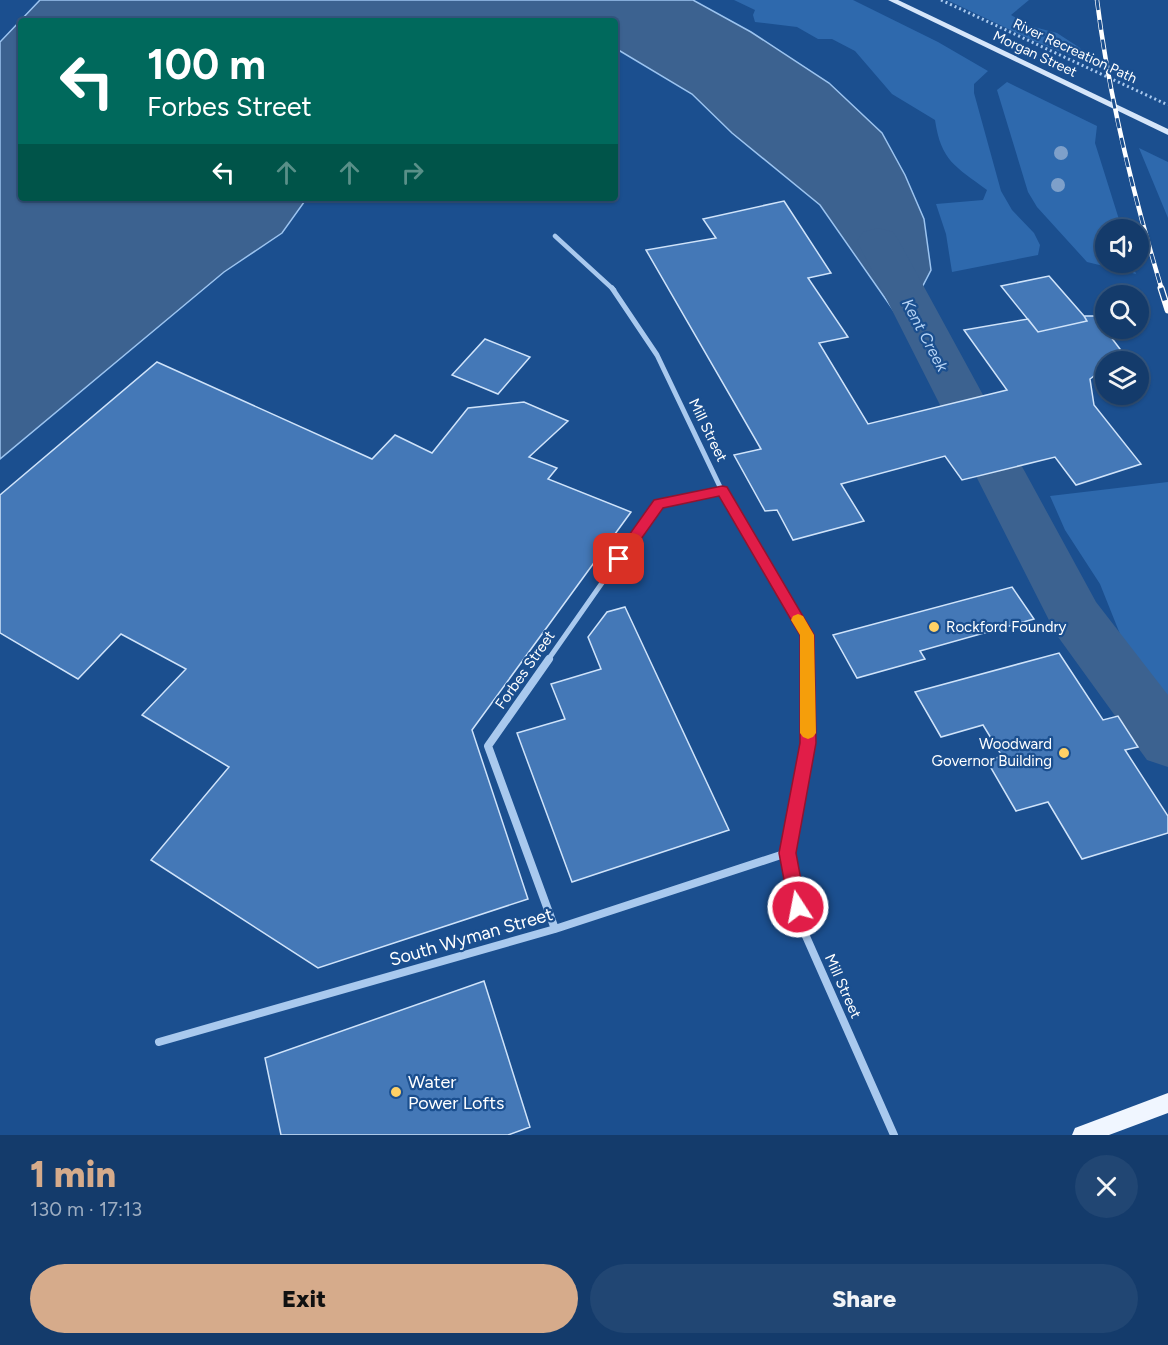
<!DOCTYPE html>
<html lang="en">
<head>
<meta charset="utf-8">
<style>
  body { margin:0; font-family:Figtree,sans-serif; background:#214673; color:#f1f3f6; height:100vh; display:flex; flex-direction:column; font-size:22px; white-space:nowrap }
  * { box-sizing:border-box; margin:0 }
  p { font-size:20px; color:#9dadc1 }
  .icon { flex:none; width:33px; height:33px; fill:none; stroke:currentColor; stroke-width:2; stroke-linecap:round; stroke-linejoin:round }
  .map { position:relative; height:1135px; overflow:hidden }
  .details { display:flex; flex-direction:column; background:#143b6b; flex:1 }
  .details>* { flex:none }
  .guide { position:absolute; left:18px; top:18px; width:600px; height:183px; border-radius:6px; box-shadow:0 2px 4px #0004,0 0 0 2px #33557e; background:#00695c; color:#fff; overflow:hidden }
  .fabs { position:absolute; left:1095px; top:219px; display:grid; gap:12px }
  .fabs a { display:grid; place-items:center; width:54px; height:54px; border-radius:50%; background:#143b6b; box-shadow:0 2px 4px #0004,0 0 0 2px #33557e; font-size:30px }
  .pin { position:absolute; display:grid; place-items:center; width:51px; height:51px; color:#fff; margin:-26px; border-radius:12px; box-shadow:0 3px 9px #0006 }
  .me { position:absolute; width:66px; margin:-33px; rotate:349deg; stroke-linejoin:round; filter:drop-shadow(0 0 4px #0008) }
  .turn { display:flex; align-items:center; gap:21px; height:126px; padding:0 30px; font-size:27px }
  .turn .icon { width:78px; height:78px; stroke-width:2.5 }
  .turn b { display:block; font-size:42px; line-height:51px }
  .lanes { display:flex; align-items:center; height:57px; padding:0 30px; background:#0003; justify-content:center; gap:30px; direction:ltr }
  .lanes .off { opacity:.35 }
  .round { display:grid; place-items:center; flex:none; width:63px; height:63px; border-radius:32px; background:#214673 }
  .overview { display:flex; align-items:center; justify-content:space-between; height:102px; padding:0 30px }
  h1 { font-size:36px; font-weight:800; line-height:45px; color:#d6ab8b }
  .action { display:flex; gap:12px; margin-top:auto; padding:12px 30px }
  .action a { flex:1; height:69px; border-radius:36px; background:#d6ab8b; color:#111; font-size:24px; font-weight:800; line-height:69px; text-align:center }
  .action a+a { background:#214673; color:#f1f3f6 }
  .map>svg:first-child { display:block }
</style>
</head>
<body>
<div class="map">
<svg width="1168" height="1135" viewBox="0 0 1168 1135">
  <rect width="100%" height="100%" fill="#1b4f8f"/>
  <path fill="#2e69ad" d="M 734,0 L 853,0 L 938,42 L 988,71 L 974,84 L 974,93 L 1001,191 L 1012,210 L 1034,233 L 1040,245 L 1038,255 L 952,272 L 946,234 L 936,204 L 983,200 L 987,190 C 955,166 941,161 935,120 L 892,94 L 855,51 L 832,39 L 818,39 L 797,27 L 755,22 L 753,15 L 755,10 Z
    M 947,0 L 1029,0 L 1011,15 L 1030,26 L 1057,33 L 1080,48 L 1086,62 L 1034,41 Z
    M 1007,82 L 1097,126 L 1095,143 L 1122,229 L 1106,230 L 1106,262 L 1132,263 L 1136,274 L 1087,262 L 1037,207 L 1028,192 L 997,90 Z
    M 1139,148 L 1168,162 L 1168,218 Z
    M 1168,482 L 1168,697 L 1122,639 L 1100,584 L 1065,530 L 1050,496 Z"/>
  <path fill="#3c6290" stroke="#9cc4f0" stroke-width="1.5" d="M 40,0 L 693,0 L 751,32 L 829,83 L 882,133 L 905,175 L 924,219 L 931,270 L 903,324 L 820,205 L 732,133 L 692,94 L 615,48 L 615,21 L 21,21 L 21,198 L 307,198 L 282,233 L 224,272 L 0,459 L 0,42 Z"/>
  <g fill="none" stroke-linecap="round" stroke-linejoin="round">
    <path fill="#3c6290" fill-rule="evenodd" d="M 878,228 L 893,232 L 899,241 L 1096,602 L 1168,695 L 1168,767 L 1147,760 L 1056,634 L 857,241 L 863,232 Z"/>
  </g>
  <path fill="#4478b7" stroke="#cfe3fa" stroke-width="1.5" d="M 784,201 L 831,273 L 808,278 L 848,337 L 819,343 L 868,424 L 1007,390 L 964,330 L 1028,319 L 1038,332 L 1087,321 L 1084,316 L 1095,316 L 1123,353 L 1113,362 L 1106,362 L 1106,367 L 1090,379 L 1094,405 L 1141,464 L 1076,485 L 1055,457 L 962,480 L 945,456 L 841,484 L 864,521 L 793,540 L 777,510 L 765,511 L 734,455 L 761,449 L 646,250 L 716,238 L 703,219 Z
    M 1049,276 L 1084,316 L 1087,321 L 1038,332 L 1001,286 Z
    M 485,339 L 530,357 L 498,394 L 452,375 Z
    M 157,362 L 372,459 L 395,435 L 432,453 L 468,408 L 524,402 L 568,421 L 529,457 L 557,468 L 548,479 L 631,512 L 472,730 L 528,899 L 318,968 L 151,860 L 229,767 L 142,715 L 186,669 L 121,634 L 78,679 L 0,633 L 0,495 Z
    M 1012,587 L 1034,619 L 920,651 L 925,659 L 857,678 L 833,635 Z
    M 625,607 L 729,830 L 572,882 L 517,733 L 565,719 L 551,684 L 601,669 L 588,637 L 607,612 Z
    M 1059,653 L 1103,720 L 1118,716 L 1138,747 L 1125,750 L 1168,816 L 1168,833 L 1082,859 L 1048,802 L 1016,811 L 987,761 L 1002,756 L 983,725 L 941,737 L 915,692 Z
    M 484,981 L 530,1127 L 508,1135 L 281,1135 L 265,1058 Z"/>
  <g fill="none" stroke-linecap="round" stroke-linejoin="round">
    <path stroke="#a9c9ee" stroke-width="3" stroke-dasharray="2 3" stroke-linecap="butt" d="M 941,0 L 1168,105"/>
    <path stroke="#a9c9ee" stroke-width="4.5" d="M 555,236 L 614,290"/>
    <path stroke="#a9c9ee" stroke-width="5" d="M 612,288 L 657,355 L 722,491 L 807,635 L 807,660
      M 548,660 L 658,503 L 722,491"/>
    <path stroke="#a9c9ee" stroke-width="8" d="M 549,659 L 488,746 L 555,929
      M 807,659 L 808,743 L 787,853 L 801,925 L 894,1135
      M 159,1042 L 555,929 L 787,853"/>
    <path fill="#d6e6fa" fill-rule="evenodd" d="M 888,0 L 898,0 L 1168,129 L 1168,135 Z"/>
    <path fill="#f0f6ff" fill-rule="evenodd" d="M 1168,1093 L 1168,1113 L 1109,1135 L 1072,1135 L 1075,1128 Z"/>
    <defs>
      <path id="rail-far1" d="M 1097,0 C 1109,99 1133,194 1162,290"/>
      <path id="rail" d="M 1161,288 L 1168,310"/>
    </defs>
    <use href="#rail-far1" stroke="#fff" stroke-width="4.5"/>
    <use href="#rail" stroke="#fff" stroke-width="7"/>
    <use href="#rail-far1" stroke="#1b4f8f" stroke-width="3" stroke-dasharray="10" stroke-linecap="butt"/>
    <use href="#rail" stroke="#1b4f8f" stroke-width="4.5" stroke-dasharray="13" stroke-linecap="butt"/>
  </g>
  <g fill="#7ea0ca">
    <circle cx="1061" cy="153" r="7"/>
    <circle cx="1058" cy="185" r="7"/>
  </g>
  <path fill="#e11d48" stroke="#92132f" stroke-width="1.5" d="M 722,486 L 727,487 L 814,635 L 816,743 L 796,853 L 806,907 L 803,912 L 798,915 L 792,912 L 789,907 L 779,853 L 800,743 L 800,635 L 719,496 L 663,508 L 624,563 L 614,563 L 612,559 L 654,500 Z"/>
  <path fill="#f59e0b" d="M 798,614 L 803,616 L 814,635 L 816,733 L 813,737 L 808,739 L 803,737 L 800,733 L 800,635 L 791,620 L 793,616 Z"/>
  <g fill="#ffd166" stroke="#1b4f8f" stroke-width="2">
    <circle cx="934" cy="627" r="6"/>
    <circle cx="1064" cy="753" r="6"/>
    <circle cx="396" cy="1092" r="6"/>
  </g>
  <g text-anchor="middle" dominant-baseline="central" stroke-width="4.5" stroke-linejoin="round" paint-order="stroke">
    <g font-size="14" fill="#fff" stroke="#1b4f8f">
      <text transform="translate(1075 51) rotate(25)">River Recreation Path</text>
      <text transform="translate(1035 54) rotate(25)">Morgan Street</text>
    </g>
    <g font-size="15" fill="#fff" stroke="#1b4f8f">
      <text transform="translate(708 430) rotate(64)">Mill Street</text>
      <text transform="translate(525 670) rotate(-55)">Forbes Street</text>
      <text transform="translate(843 986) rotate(66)">Mill Street</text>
    </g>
    <g font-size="15" fill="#fff" stroke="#1b4f8f" text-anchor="start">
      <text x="946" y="627">Rockford Foundry</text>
      <text x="1052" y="744" text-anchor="end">Woodward<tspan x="1052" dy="17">Governor Building</tspan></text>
    </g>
    <g font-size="16" font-style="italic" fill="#b5d3f5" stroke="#1b4f8f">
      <text transform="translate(925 335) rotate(62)">Kent Creek</text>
    </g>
    <g font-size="18" fill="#fff" stroke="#1b4f8f">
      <text transform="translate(471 937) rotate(-16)">South Wyman Street</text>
    </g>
    <g font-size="18" fill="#fff" stroke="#1b4f8f" text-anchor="start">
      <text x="408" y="1082">Water<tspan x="408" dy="21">Power Lofts</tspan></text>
    </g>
  </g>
</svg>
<div class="fabs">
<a><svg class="icon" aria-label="sound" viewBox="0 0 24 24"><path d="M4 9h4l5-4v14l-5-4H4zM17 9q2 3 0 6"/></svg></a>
<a><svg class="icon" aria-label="search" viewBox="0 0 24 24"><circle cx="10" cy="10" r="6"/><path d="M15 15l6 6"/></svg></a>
<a><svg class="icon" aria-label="layers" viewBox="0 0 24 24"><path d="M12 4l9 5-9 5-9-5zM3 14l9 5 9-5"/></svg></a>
</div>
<div class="pin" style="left:619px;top:559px;background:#d93025"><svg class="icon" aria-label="arrive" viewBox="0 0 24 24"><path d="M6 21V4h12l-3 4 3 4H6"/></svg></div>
<svg class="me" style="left:798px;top:907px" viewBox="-20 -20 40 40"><circle r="17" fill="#e11d48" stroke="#fff" stroke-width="3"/><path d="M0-11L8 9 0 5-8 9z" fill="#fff"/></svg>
<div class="guide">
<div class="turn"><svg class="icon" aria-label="left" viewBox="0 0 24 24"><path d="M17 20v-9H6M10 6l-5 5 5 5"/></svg><div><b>100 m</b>Forbes Street</div></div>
<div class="lanes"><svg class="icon" aria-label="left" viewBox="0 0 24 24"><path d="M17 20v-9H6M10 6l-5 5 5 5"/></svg><svg class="icon off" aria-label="ahead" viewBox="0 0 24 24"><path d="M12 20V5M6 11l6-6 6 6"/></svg><svg class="icon off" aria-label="ahead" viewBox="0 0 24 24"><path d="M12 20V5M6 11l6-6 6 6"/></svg><svg class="icon off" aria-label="right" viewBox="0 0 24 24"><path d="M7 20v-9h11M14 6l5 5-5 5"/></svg></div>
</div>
</div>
<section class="details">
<div class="overview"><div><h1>1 min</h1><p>130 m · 17:13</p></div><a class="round"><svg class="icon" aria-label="close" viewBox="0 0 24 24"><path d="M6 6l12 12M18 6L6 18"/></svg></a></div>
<div class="action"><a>Exit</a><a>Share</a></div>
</section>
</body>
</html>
